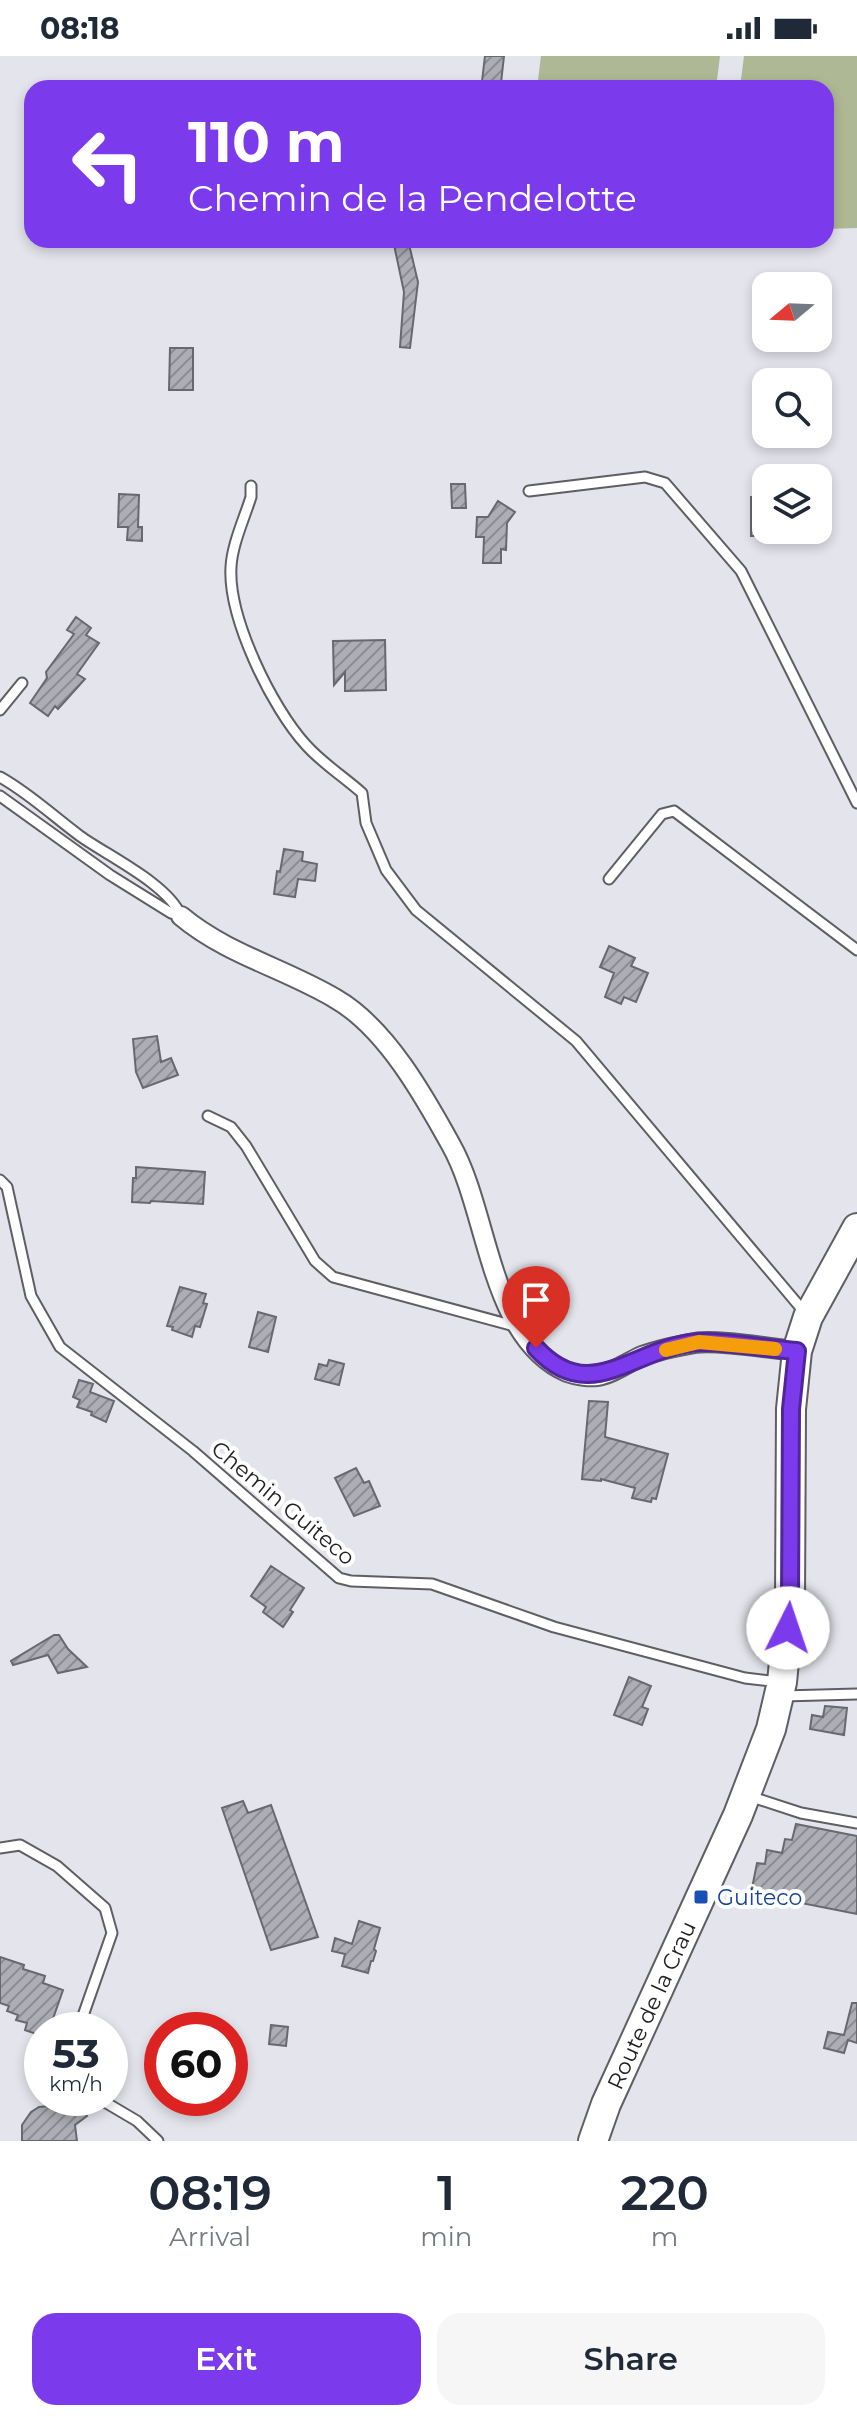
<!DOCTYPE html>
<html lang="en">
<head>
<meta charset="utf-8">
<style>
  body { margin:0; font-family:Montserrat,sans-serif; background:#f6f6f7; color:#1f2937; height:100vh; display:flex; flex-direction:column; font-size:30px; white-space:nowrap }
  * { box-sizing:border-box; margin:0 }
  p { font-size:26px; color:#747a83 }
  .icon { flex:none; width:44px; height:44px; fill:none; stroke:currentColor; stroke-width:2; stroke-linecap:round; stroke-linejoin:round }
  .map { position:relative; height:2085px; overflow:hidden }
  .sheet { display:flex; flex-direction:column; background:#fff; flex:1 }
  .sheet>* { flex:none }
  .hud { position:absolute; left:24px; top:24px; width:810px; height:168px; border-radius:24px; box-shadow:0 4px 12px #0003; background:#7c3aed; color:#fff; overflow:hidden }
  .needle { width:52px; rotate:251deg }
  .tools { position:absolute; left:752px; top:216px; display:grid; gap:16px }
  .tools a { display:grid; place-items:center; width:80px; height:80px; border-radius:16px; background:#fff; box-shadow:0 4px 12px #0003; font-size:40px }
  .speed { position:absolute; left:24px; top:1956px; display:flex; gap:16px; font-size:40px; font-weight:700; text-align:center }
  .speed>* { display:grid; place-content:center; width:104px; height:104px; border-radius:50%; background:#fff; box-shadow:0 4px 12px #0003; line-height:1 }
  .speed small { font-size:20px; font-weight:400 }
  .speed .limit { border:12px solid #d22; background:#fff; color:#111 }
  .pin { position:absolute; display:grid; place-items:center; width:68px; height:68px; color:#fff; margin:-82px -34px; border-radius:50% 50% 50% 0; rotate:-45deg; box-shadow:0 0 8px #0007 }
  .pin .icon { rotate:45deg }
  .me { position:absolute; width:88px; margin:-44px; rotate:4deg; stroke-linejoin:round; filter:drop-shadow(0 0 6px #0008) }
  .turn { display:flex; align-items:center; gap:28px; height:168px; padding:0 32px; font-size:36px }
  .turn .icon { width:104px; height:104px; stroke-width:2.5 }
  .turn b { display:block; font-size:56px; line-height:68px }
  .eta { display:flex; justify-content:space-evenly; align-items:center; height:136px; text-align:center }
  .eta b { font-size:48px; font-weight:600; line-height:56px }
  .button { display:flex; gap:16px; margin-top:auto; padding:16px 32px }
  .button a { flex:1; height:92px; border-radius:24px; background:#7c3aed; color:#fff; font-size:32px; font-weight:600; line-height:92px; text-align:center }
  .button a+a { background:#f6f6f7; color:#1f2937 }
  .status { display:flex; justify-content:space-between; align-items:center; height:56px; padding:0 40px; background:#fff; direction:ltr }
  .status svg { height:22px; fill:currentColor }
  .map>svg:first-child { display:block }
</style>
</head>
<body>
<div class="status"><b>08:18</b><svg viewBox="0 0 49 12"><path d="M0 12V9h3v3zM5 12V6h3v6zM10 12V3h3v9zM15 12V0h3v12zM26 1h20v11H26zM47 4h2v5h-2z"/></svg></div>
<div class="map">
<svg width="857" height="2085" viewBox="0 0 857 2085">
  <defs>
    <pattern id="building-hatch" width="6" height="6" patternUnits="userSpaceOnUse" patternTransform="scale(2)"><rect width="6" height="6" fill="#adadb5"/><path d="M-1 1l2-2M0 6l6-6M5 7l2-2" fill="none" stroke="#8c8c93"/></pattern>
  </defs>
  <rect width="100%" height="100%" fill="#e4e4ec"/>
  <path fill="#aeb894" d="M 541,0 L 720,0 L 716,32 L 537,32 Z
    M 744,0 L 857,0 L 857,172 L 826,173 L 826,32 L 740,32 Z"/>
  <path fill="url(#building-hatch)" stroke="#68686f" stroke-width="2" d="M 485,0 L 504,0 L 501,27 L 482,25 Z
    M 393,184 L 408,184 L 418,226 L 410,292 L 400,291 L 404,236 Z
    M 170,292 L 193,292 L 193,334 L 169,334 Z
    M 451,428 L 465,428 L 466,452 L 452,452 Z
    M 119,438 L 139,439 L 138,471 L 142,471 L 142,485 L 127,484 L 128,471 L 118,471 Z
    M 751,441 L 766,441 L 766,480 L 751,480 Z
    M 498,445 L 515,456 L 507,467 L 506,494 L 501,493 L 501,507 L 483,507 L 484,481 L 476,481 L 477,461 L 488,461 Z
    M 76,561 L 91,572 L 86,579 L 99,587 L 77,618 L 85,623 L 58,653 L 55,650 L 48,660 L 30,647 L 47,622 L 46,616 L 74,578 L 67,574 Z
    M 385,584 L 386,634 L 345,635 L 345,616 L 334,629 L 333,585 Z
    M 284,793 L 303,796 L 302,805 L 317,808 L 315,825 L 298,823 L 295,841 L 274,838 L 277,815 L 280,816 Z
    M 609,890 L 635,902 L 631,910 L 648,917 L 636,946 L 624,941 L 621,948 L 605,941 L 614,917 L 600,911 Z
    M 157,980 L 161,1006 L 171,1002 L 178,1019 L 143,1032 L 136,1016 L 133,983 Z
    M 136,1111 L 205,1116 L 203,1148 L 151,1145 L 150,1147 L 132,1146 L 133,1122 L 136,1122 Z
    M 180,1231 L 206,1238 L 203,1247 L 207,1248 L 200,1271 L 195,1270 L 192,1281 L 172,1274 L 173,1271 L 167,1270 Z
    M 258,1256 L 276,1261 L 268,1296 L 249,1291 Z
    M 329,1304 L 344,1308 L 339,1329 L 315,1323 L 319,1308 L 327,1310 Z
    M 79,1324 L 93,1328 L 90,1336 L 114,1345 L 106,1366 L 91,1359 L 92,1356 L 77,1351 L 80,1344 L 73,1341 Z
    M 589,1345 L 608,1346 L 605,1381 L 668,1398 L 656,1443 L 652,1442 L 651,1446 L 632,1442 L 635,1432 L 601,1423 L 601,1425 L 582,1423 Z
    M 356,1412 L 364,1427 L 369,1425 L 380,1450 L 354,1460 L 335,1422 Z
    M 271,1510 L 304,1532 L 290,1554 L 293,1556 L 283,1571 L 263,1556 L 266,1551 L 251,1540 Z
    M 54,1579 L 59,1579 L 68,1593 L 87,1611 L 58,1617 L 48,1599 L 13,1609 L 11,1605 Z
    M 629,1621 L 651,1630 L 642,1651 L 648,1653 L 642,1669 L 614,1659 Z
    M 825,1650 L 847,1652 L 844,1679 L 810,1673 L 812,1659 L 823,1661 Z
    M 243,1745 L 248,1757 L 271,1749 L 318,1881 L 271,1894 L 222,1752 Z
    M 796,1768 L 857,1780 L 857,1858 L 751,1837 L 757,1807 L 765,1808 L 767,1794 L 782,1797 L 785,1783 L 792,1784 Z
    M 359,1865 L 380,1872 L 374,1893 L 376,1895 L 373,1905 L 371,1905 L 368,1917 L 342,1910 L 345,1898 L 332,1895 L 335,1882 L 352,1888 Z
    M 0,1901 L 24,1909 L 23,1913 L 45,1920 L 43,1927 L 63,1934 L 49,1974 L 42,1974 L 42,1980 L 25,1974 L 27,1967 L 16,1964 L 18,1959 L 7,1955 L 9,1950 L 0,1947 Z
    M 852,1947 L 857,1947 L 857,1987 L 848,1984 L 844,1997 L 824,1992 L 828,1976 L 844,1979 Z
    M 271,1969 L 288,1971 L 286,1990 L 269,1988 Z
    M 77,2046 L 87,2060 L 75,2069 L 77,2085 L 22,2085 L 22,2069 L 31,2056 L 39,2051 L 49,2050 L 65,2055 Z"/>
  <g fill="none" stroke-linecap="round" stroke-linejoin="round">
    <defs>
      <path id="lane" d="M 251,430 L 251,441 C 244,463 232,489 231,511 C 228,562 272,652 306,689 C 322,707 344,721 362,737 L 366,767 L 386,814 L 416,854 L 576,985 L 806,1258
        M 529,435 L 645,421 L 665,427 L 741,515 L 857,747
        M 0,654 L 22,627
        M 0,721 C 29,737 53,760 80,780 C 108,800 168,828 181,860
        M 0,740 L 110,819 L 171,857 L 181,860
        M 609,823 L 662,758 L 674,755 L 857,894
        M 208,1060 L 231,1071 L 246,1090 L 315,1205 L 333,1221 L 518,1271
        M 0,1124 L 7,1131 L 31,1240 L 60,1291 L 193,1395 L 339,1522 L 351,1525 L 432,1528 L 554,1571 L 745,1622 L 779,1626
        M 783,1640 L 857,1638
        M 749,1740 L 801,1757 L 857,1767
        M 0,1792 L 20,1789 L 57,1810 L 105,1852 L 112,1877 L 78,1974
        M 98,2042 L 137,2065 L 158,2085"/>
      <path id="street" d="M 181,860 C 226,898 286,913 336,943 C 386,972 424,1040 451,1089 C 489,1156 489,1282 567,1316 C 575,1319 589,1321 597,1320 C 612,1318 628,1306 642,1300 C 658,1294 678,1290 695,1287 C 717,1283 772,1293 797,1295"/>
      <g id="primary">
        <path id="s1" d="M 593,2085 L 606,2048 L 738,1759 L 771,1673 L 782,1626 L 790,1545 L 791,1353 L 797,1295 L 808,1261 L 857,1172"/>
      </g>
    </defs>
    <use href="#lane" stroke="#5e5e64" stroke-width="13"/>
    <use href="#street" stroke="#5e5e64" stroke-width="22"/>
    <use href="#primary" stroke="#5e5e64" stroke-width="32"/>
    <use href="#lane" stroke="#fff" stroke-width="9"/>
    <use href="#street" stroke="#fff" stroke-width="18"/>
    <use href="#primary" stroke="#fff" stroke-width="28"/>
  </g>
  <g fill="none" stroke-linecap="round" stroke-linejoin="round">
    <defs>
      <path id="route" d="M 536,1292 C 591,1352 635,1290 699,1286 C 731,1285 766,1293 797,1295 L 791,1353 L 790,1545 L 788,1572"/>
    </defs>
    <use href="#route" stroke="#51269a" stroke-width="20"/>
    <use href="#route" stroke="#7c3aed" stroke-width="14"/>
    <path stroke="#f59e0b" stroke-width="14" d="M 666,1294 L 699,1286 L 775,1293"/>
  </g>
  <rect fill="#1a4fb4" stroke="#fff" stroke-width="3" x="693" y="1833" width="16" height="16" rx="4"/>
  <g text-anchor="middle" dominant-baseline="central" stroke-width="8" stroke-linejoin="round" paint-order="stroke">
    <g font-size="22" fill="#212124" stroke="#fff">
      <text transform="translate(283 1447) rotate(40)">Chemin Guiteco</text>
      <text stroke="none"><textPath href="#s1" startOffset="148">Route de la Crau</textPath></text>
    </g>
    <g font-size="22" fill="#164399" stroke="#fff" text-anchor="start">
      <text x="717" y="1841">Guiteco</text>
    </g>
  </g>
</svg>
<div class="tools">
<a><svg class="needle" viewBox="-14 -14 28 28"><path d="M0-13l5 13h-10z" fill="#e53935"/><path d="M0 13l5-13h-10z" fill="#747a83"/></svg></a>
<a><svg class="icon" aria-label="search" viewBox="0 0 24 24"><circle cx="10" cy="10" r="6"/><path d="M15 15l6 6"/></svg></a>
<a><svg class="icon" aria-label="layers" viewBox="0 0 24 24"><path d="M12 4l9 5-9 5-9-5zM3 14l9 5 9-5"/></svg></a>
</div>
<div class="speed"><div>53<small>km/h</small></div><div class="limit">60</div></div>
<div class="pin" style="left:536px;top:1292px;background:#d93025"><svg class="icon" aria-label="arrive" viewBox="0 0 24 24"><path d="M6 21V4h12l-3 4 3 4H6"/></svg></div>
<svg class="me" style="left:788px;top:1572px" viewBox="-20 -20 40 40"><circle r="19" fill="#fff"/><path d="M0-13L10 11 0 6-10 11z" fill="#7c3aed"/></svg>
<div class="hud">
<div class="turn"><svg class="icon" aria-label="left" viewBox="0 0 24 24"><path d="M17 20v-9H6M10 6l-5 5 5 5"/></svg><div><b>110 m</b>Chemin de la Pendelotte</div></div>
</div>
</div>
<section class="sheet">
<div class="eta">
<div><b>08:19</b><p>Arrival</p></div>
<div><b>1</b><p>min</p></div>
<div><b>220</b><p>m</p></div>
</div>
<div class="button"><a>Exit</a><a>Share</a></div>
</section>
</body>
</html>
